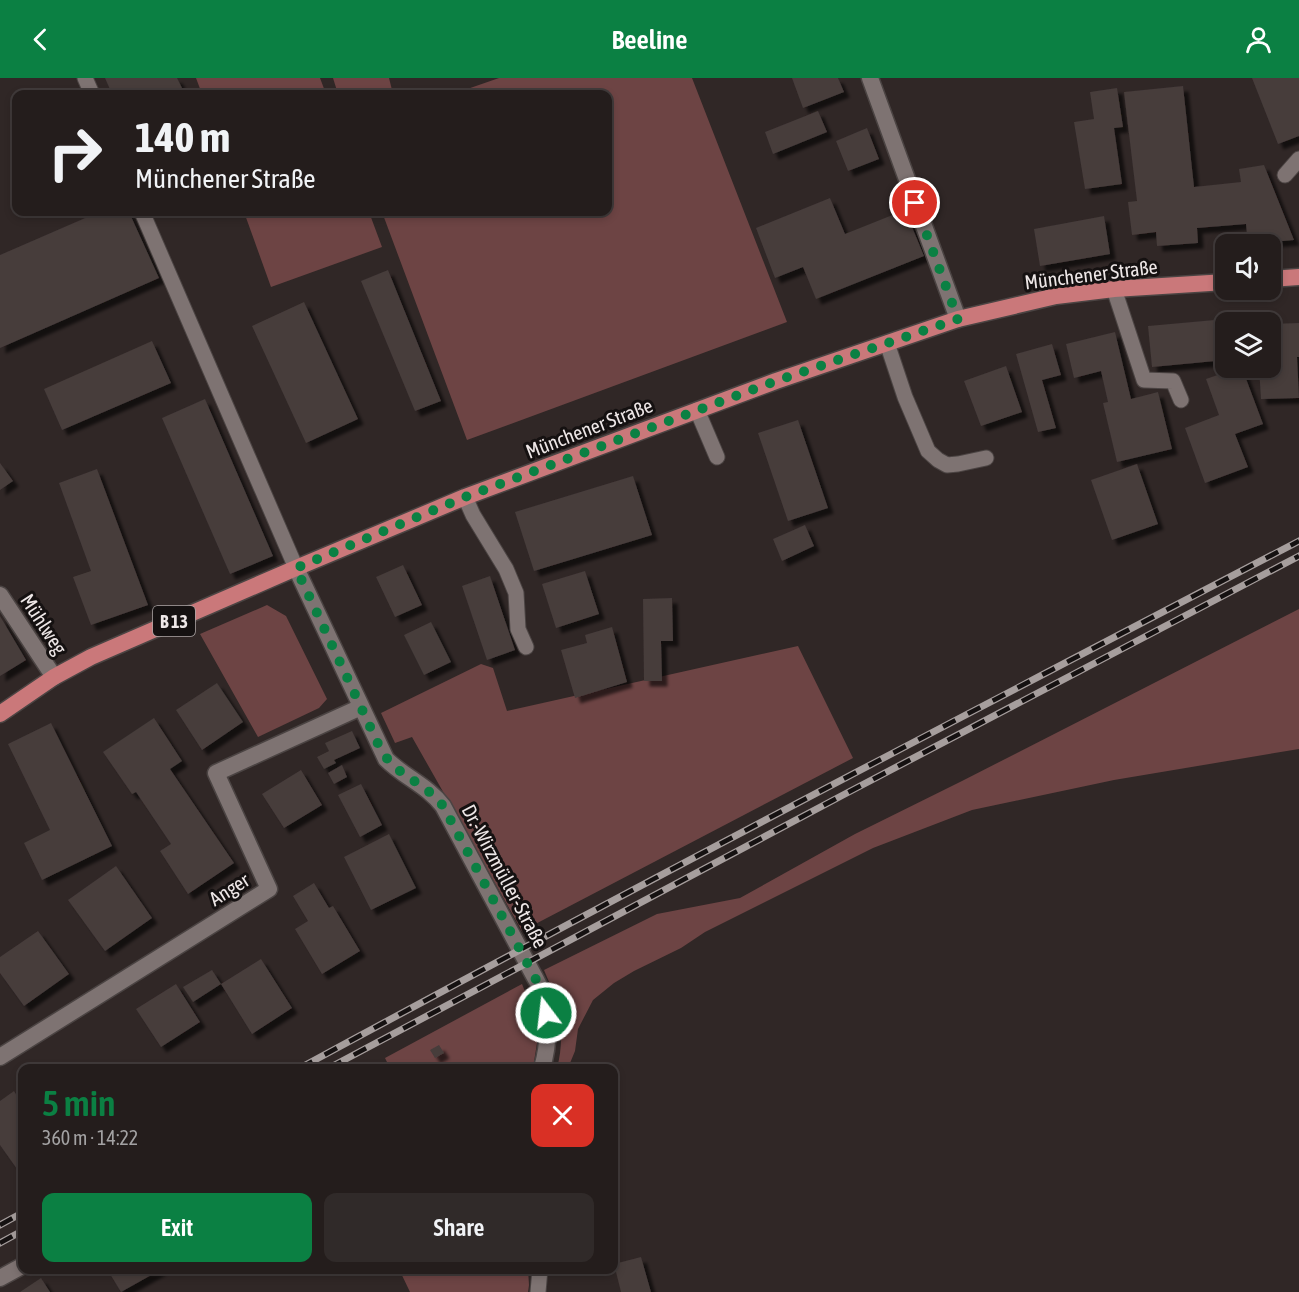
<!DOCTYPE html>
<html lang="en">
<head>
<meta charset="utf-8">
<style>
  body { margin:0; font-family:"Asap Condensed",sans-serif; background:#302a29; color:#f1f3f6; height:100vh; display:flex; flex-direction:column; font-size:22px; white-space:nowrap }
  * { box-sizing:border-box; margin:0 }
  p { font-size:20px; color:#a3a2a3 }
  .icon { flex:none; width:33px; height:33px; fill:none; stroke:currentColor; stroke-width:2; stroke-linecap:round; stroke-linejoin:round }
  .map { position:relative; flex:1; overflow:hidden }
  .drawer { position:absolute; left:18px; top:986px; width:600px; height:210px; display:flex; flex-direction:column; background:#241d1c; border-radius:12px; box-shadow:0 3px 9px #0003,0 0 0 2px #413b3b }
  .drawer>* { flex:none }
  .top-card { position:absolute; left:12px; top:12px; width:600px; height:126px; border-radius:12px; box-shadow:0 3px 9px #0003,0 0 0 2px #413b3b; background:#241d1c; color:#f1f3f6; overflow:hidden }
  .controls { position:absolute; left:1215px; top:156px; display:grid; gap:12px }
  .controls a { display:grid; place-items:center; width:66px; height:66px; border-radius:12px; background:#241d1c; box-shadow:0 3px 9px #0003,0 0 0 2px #413b3b; font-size:30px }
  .pin { position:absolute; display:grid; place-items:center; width:51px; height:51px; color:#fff; margin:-26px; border:3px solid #fff; border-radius:50%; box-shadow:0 2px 6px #0007 }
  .me { position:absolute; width:66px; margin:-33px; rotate:345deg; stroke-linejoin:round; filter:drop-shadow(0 0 4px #0008) }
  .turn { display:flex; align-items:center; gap:21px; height:126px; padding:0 24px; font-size:27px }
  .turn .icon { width:78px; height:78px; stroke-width:2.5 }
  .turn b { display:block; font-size:42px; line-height:51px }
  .round { display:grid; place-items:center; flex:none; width:63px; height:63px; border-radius:12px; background:#302a29 }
  .headline { display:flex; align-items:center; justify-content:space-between; height:102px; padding:0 24px }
  h1 { font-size:36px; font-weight:600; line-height:45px; color:#0b8043 }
  .primary-button { display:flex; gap:12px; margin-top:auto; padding:12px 24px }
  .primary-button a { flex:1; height:69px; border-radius:12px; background:#0b8043; color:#fff; font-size:24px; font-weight:600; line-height:69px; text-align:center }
  .primary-button a+a { background:#302a29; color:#f1f3f6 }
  header { display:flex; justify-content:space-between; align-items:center; height:78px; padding:0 24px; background:#0b8043; color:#fff; font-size:27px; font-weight:600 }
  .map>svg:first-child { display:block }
</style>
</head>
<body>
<header><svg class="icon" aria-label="back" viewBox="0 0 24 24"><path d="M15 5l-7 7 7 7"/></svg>Beeline<svg class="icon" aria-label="person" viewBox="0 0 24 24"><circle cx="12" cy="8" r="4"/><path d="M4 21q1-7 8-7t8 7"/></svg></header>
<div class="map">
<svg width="1299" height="1214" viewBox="0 0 1299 1214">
  <defs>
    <filter id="shadow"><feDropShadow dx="5.5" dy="5.5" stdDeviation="1.5" flood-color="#0009"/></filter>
  </defs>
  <rect width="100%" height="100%" fill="#302726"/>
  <path fill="#6d4444" d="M 196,0 L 320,0 L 326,16 L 202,16 Z
    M 333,0 L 389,0 L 393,16 L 338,16 Z
    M 499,0 L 692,0 L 787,244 L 467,362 L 382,134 L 608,134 L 608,16 L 453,16 Z
    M 244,134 L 369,134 L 382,169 L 271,209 Z
    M 267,527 L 286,538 L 327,621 L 319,630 L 258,659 L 200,556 Z
    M 1299,531 L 1299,671 L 1114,702 L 972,732 L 873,770 L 705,854 L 681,870 L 634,893 L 614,905 L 593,922 L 578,951 L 575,973 L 568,990 L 557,990 C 563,969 562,944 556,923 C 553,912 548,902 544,892 L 657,836 L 740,820 L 855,756 L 962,703 Z
    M 798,568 L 853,680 L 522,853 L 412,659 L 395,665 L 381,635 L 481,586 L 493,590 L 507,633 Z
    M 522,906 L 535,938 L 537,965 L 533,990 L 390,990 L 385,980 Z
    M 399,1191 L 528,1191 L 529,1207 L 528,1214 L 410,1214 Z"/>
  <path fill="#463c3b" filter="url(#shadow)" d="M 105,0 L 177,0 L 185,16 L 112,16 Z
    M 792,0 L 838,0 L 844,14 L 803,30 Z
    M 1252,0 L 1299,0 L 1299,58 L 1278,66 Z
    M 1183,8 L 1194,109 L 1241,104 L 1239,91 L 1264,87 L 1294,162 L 1248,166 L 1246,146 L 1197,150 L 1198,165 L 1157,168 L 1156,154 L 1132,157 L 1128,124 L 1137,123 L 1124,14 Z
    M 1117,10 L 1123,49 L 1114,50 L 1122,106 L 1085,111 L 1074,44 L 1094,41 L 1090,14 Z
    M 818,33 L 827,54 L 773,76 L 765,54 Z
    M 867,50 L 879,81 L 848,93 L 836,63 Z
    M 830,120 L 845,156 L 905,132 L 924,178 L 816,221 L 803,189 L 775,200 L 756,150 Z
    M 99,134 L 129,134 L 159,200 L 0,270 L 0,177 Z
    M 1104,138 L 1110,176 L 1040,188 L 1034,151 Z
    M 388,192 L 441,323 L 415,333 L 361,203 Z
    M 304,224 L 358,341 L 306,365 L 252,248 Z
    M 1226,241 L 1226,282 L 1152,289 L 1148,248 Z
    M 1299,245 L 1299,279 L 1297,279 L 1299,320 L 1261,321 L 1259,290 L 1270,290 L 1270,246 Z
    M 1115,254 L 1131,321 L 1158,314 L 1172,371 L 1117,384 L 1103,325 L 1108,324 L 1101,293 L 1074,300 L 1066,266 Z
    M 152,263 L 171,305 L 62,352 L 44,311 Z
    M 1052,266 L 1061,297 L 1042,302 L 1056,350 L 1038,354 L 1016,276 Z
    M 1006,288 L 1022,334 L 981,348 L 964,303 Z
    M 1238,290 L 1242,290 L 1263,346 L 1235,356 L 1248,389 L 1205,405 L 1185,350 L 1219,337 L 1206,301 Z
    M 205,321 L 273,478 L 230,496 L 162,340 Z
    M 798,342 L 828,430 L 788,443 L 758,355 Z
    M 0,385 L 13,403 L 0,412 Z
    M 1137,386 L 1158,446 L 1112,462 L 1091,402 Z
    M 97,391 L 148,527 L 91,547 L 73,499 L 91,493 L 59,405 Z
    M 633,398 L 652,457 L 534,493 L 515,434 Z
    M 805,447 L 814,468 L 782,483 L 773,461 Z
    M 403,487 L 422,527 L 395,539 L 376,499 Z
    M 585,493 L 599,536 L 556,550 L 542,506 Z
    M 490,498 L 515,572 L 487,582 L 462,508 Z
    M 672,520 L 673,563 L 661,563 L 662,603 L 644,603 L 643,521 Z
    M 0,538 L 26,582 L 0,598 Z
    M 431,544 L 451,584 L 424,597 L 404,557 Z
    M 612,549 L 627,604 L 575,620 L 561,572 L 587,565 L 585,557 Z
    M 217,605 L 243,644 L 202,672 L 176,632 Z
    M 154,640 L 182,683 L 170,691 L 234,785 L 188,816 L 160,773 L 171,766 L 136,714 L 132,716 L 103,674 Z
    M 51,645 L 112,768 L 42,802 L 24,765 L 50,752 L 8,666 Z
    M 352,653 L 360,670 L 334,682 L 336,685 L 324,691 L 317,679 L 329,673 L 325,665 Z
    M 342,687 L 347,699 L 334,706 L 328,695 Z
    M 301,692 L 322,727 L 284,750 L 262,716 Z
    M 361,706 L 382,747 L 360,759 L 338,717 Z
    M 389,756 L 416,810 L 371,832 L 344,779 Z
    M 116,788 L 152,840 L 105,873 L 68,822 Z
    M 314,805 L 329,830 L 333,828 L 360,873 L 322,896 L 295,851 L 308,843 L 293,818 Z
    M 38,853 L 69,896 L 24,928 L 0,895 L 0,879 Z
    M 261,881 L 292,930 L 252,956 L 221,906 Z
    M 212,892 L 221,906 L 193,924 L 183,909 Z
    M 176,906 L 200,944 L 161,969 L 136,931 Z
    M 439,967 L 444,975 L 435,980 L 430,972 Z
    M 14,1013 L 22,1026 L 22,1088 L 17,1091 L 0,1067 L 0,1023 Z
    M 641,1179 L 651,1214 L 621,1214 L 614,1186 Z
    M 107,1191 L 162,1191 L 121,1214 Z
    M 41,1200 L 50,1214 L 20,1214 Z"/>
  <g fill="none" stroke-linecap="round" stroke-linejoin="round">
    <defs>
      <path id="service" d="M 85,0 L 92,16
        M 1285,97 L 1299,81
        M 142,134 L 296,490
        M 1114,211 L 1144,302 L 1173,303 L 1181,322
        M 887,265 L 905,319 L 928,373 L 938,382 L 947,387 L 958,386 L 986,380
        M 697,332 L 717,379
        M 465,419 L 473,437 L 506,491 L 516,515 L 518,551 L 526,569
        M 538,1214 L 540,1191"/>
      <path id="minor" d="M 870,0 L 958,241
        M 296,490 L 386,681 C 404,699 428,708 443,728 L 540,909 C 549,935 550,963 542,990
        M 0,517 L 54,599
        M 0,979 L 269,811 L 216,695 L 361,629
        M 0,1200 L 22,1188"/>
      <path id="primary" d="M 1270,201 L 1299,199
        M 0,636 L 54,599 L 91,579 L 296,490 L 465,419 L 776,303 L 958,241 L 1056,218 L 1114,211 L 1226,204"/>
    </defs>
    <use href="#service" stroke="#4b4443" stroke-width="17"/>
    <use href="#minor" stroke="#4b4443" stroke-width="19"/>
    <use href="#primary" stroke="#4b4443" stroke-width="19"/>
    <use href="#service" stroke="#7e7372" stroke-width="15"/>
    <use href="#minor" stroke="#7e7372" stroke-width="16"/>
    <use href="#primary" stroke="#ca787a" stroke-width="16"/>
    <defs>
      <path id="rail" d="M 300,990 C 631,811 965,637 1299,463
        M 329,990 L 843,717 L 1299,478
        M 0,1147 L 22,1135
        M 0,1165 L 22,1153"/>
    </defs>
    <use href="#rail" stroke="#a69e9d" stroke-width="7"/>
    <use href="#rail" stroke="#151111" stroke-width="4.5" stroke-dasharray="14" stroke-linecap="butt"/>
  </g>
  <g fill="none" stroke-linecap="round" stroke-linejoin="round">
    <path stroke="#0b8043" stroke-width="10" stroke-dasharray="0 18" d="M 546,935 L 544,920 L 540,909 L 443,728 C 424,703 396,699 380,670 L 296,490 L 465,419 L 776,303 L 958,241 L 915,125"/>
  </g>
  <g text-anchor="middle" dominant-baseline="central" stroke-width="6" stroke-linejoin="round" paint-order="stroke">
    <rect fill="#151111" stroke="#ada7a7" stroke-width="1.5" x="153" y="528" width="42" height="30" rx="4.5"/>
    <g font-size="18" font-weight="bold" fill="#eee7e7">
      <text x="174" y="543">B 13</text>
    </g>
    <g font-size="20" fill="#eee7e7" stroke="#151111">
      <text transform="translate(1091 196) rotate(-7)">Münchener Straße</text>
      <text transform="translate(589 350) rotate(-21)">Münchener Straße</text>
      <text transform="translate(44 546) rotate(57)">Mühlweg</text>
      <text transform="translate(505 798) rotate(62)">Dr.-Wirzmüller-Straße</text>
      <text transform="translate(229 811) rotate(-32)">Anger</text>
    </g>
  </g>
</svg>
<div class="controls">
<a><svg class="icon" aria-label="sound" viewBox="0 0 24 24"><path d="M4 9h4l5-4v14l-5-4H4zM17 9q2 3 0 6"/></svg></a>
<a><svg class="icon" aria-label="layers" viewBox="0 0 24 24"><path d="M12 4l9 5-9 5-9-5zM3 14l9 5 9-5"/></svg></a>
</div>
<div class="pin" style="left:915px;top:125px;background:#d93025"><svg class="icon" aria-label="arrive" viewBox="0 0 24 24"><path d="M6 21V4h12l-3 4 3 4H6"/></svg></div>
<svg class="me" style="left:546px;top:935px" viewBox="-20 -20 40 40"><circle r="17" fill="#0b8043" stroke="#fff" stroke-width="3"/><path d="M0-11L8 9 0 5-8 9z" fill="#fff"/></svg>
<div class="top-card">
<div class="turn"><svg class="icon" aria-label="right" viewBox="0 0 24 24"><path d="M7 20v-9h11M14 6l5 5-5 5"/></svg><div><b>140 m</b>Münchener Straße</div></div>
</div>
<section class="drawer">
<div class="headline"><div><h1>5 min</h1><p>360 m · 14:22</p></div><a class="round" style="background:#d93025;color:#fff"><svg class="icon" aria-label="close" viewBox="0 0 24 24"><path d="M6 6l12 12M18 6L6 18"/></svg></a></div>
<div class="primary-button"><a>Exit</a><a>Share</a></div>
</section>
</div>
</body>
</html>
